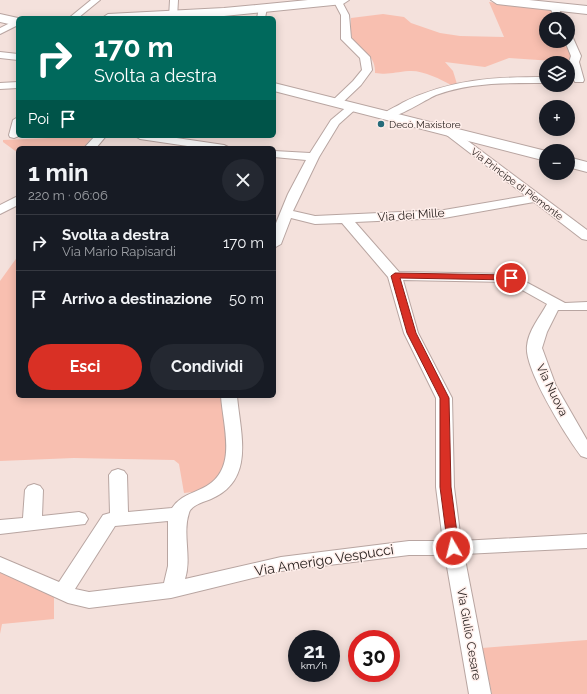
<!DOCTYPE html>
<html lang="it">
<head>
<meta charset="utf-8">
<style>
  body { margin:0; font-family:Raleway,sans-serif; background:#242831; color:#f1f3f6; height:100vh; display:flex; flex-direction:column; font-size:15px; white-space:nowrap }
  * { box-sizing:border-box; margin:0 }
  p { font-size:13px; color:#9ea1a6 }
  .icon { flex:none; width:22px; height:22px; fill:none; stroke:currentColor; stroke-width:2; stroke-linecap:round; stroke-linejoin:round }
  .map { position:relative; flex:1; overflow:hidden }
  .sheet { position:absolute; left:16px; top:146px; width:260px; height:252px; display:flex; flex-direction:column; background:#171b24; border-radius:6px; box-shadow:0 2px 10px #0003 }
  .sheet>* { flex:none }
  .guide { position:absolute; left:16px; top:16px; width:260px; height:122px; border-radius:6px; box-shadow:0 2px 10px #0003; background:#00695c; color:#fff; overflow:hidden }
  .buttons { position:absolute; left:539px; top:12px; display:grid; gap:8px }
  .buttons a { display:grid; place-items:center; width:36px; height:36px; border-radius:50%; background:#171b24; box-shadow:0 2px 10px #0003; font-size:20px }
  .speed { position:absolute; left:288px; top:630px; display:flex; gap:8px; font-size:20px; font-weight:700; text-align:center }
  .speed>* { display:grid; place-content:center; width:52px; height:52px; border-radius:50%; background:#171b24; box-shadow:0 2px 10px #0003; line-height:1 }
  .speed small { font-size:10px; font-weight:400 }
  .speed .limit { border:6px solid #d22; background:#fff; color:#111 }
  .pin { position:absolute; display:grid; place-items:center; width:34px; height:34px; color:#fff; margin:-17px; border:2px solid #fff; border-radius:50%; box-shadow:0 1px 4px #0007 }
  .me { position:absolute; width:44px; margin:-22px; rotate:352deg; stroke-linejoin:round; filter:drop-shadow(0 0 3px #0008) }
  .turn { display:flex; align-items:center; gap:14px; height:84px; padding:0 12px; font-size:18px }
  .turn .icon { width:52px; height:52px; stroke-width:2.5 }
  .turn b { display:block; font-size:28px; line-height:34px }
  .then { display:flex; align-items:center; height:38px; padding:0 12px; background:#0003; gap:8px; font-size:15px }
  .round { display:grid; place-items:center; flex:none; width:42px; height:42px; border-radius:21px; background:#242831 }
  .head { display:flex; align-items:center; justify-content:space-between; height:68px; padding:0 12px }
  h1 { font-size:24px; font-weight:700; line-height:30px }
  .primary-button { display:flex; gap:8px; margin-top:auto; padding:8px 12px }
  .primary-button a { flex:1; height:46px; border-radius:24px; background:#d93025; color:#fff; font-size:16px; font-weight:700; line-height:46px; text-align:center }
  .primary-button a+a { background:#242831; color:#f1f3f6 }
  ul { padding:0; list-style:none }
  li { display:flex; align-items:center; gap:12px; height:56px; padding:0 12px; border-top:1px solid #363941 }
  li div { flex:1 }
  li b { display:block; font-size:15px }
  li em { font-style:normal }
  .map>svg:first-child { display:block }
</style>
</head>
<body>
<div class="map">
<svg width="587" height="694" viewBox="0 0 587 694">
  <rect width="100%" height="100%" fill="#f4e1dc"/>
  <path fill="#f8bfb0" d="M 489,2 L 550,9 L 555,19 L 546,19 L 546,41 L 565,41 L 571,56 L 571,60 L 568,60 L 568,62 L 509,58 L 485,67 L 445,62 L 453,71 L 457,84 L 451,85 C 440,79 423,70 409,71 C 395,72 390,75 375,73 C 376,51 357,53 352,37 C 350,32 351,24 351,18 L 383,14 L 404,17 L 411,23 L 440,33 L 460,36 L 504,37 Z
    M 93,136 L 83,148 L 18,148 L 18,153 L 3,142 L 3,140 Z
    M 18,256 L 18,396 L 225,396 L 230,445 L 226,471 L 202,491 L 184,493 L 179,464 L 174,460 L 74,458 L 0,461 L 0,281 Z
    M 0,570 L 54,597 L 54,619 L 2,624 L 0,634 Z
    M 587,640 L 587,694 L 492,694 L 482,648 Z"/>
  <g fill="none" stroke-linecap="round" stroke-linejoin="round">
    <defs>
      <path id="street" d="M 91,0 L 100,0 L 78,18 L 69,18 Z
        M 170,0 L 178,0 L 177,18 L 169,18 Z
        M 333,0 L 341,0 L 349,15 L 351,38 L 370,57 L 372,70 L 361,85 L 340,105 L 332,105 L 331,103 L 332,101 L 353,81 L 362,70 L 360,58 L 341,39 L 341,15 Z
        M 554,4 L 558,7 L 563,19 L 555,19 L 550,7 Z
        M 263,5 L 267,8 L 265,18 L 257,18 L 259,8 Z
        M 18,19 L 18,25 L 0,34 L 0,28 Z
        M 568,35 L 573,38 L 581,56 L 579,62 L 584,80 L 583,82 L 575,82 L 574,80 L 569,62 L 571,56 L 565,41 L 568,41 Z
        M 0,52 L 18,54 L 18,60 L 0,58 Z
        M 546,77 L 546,83 C 509,83 471,82 436,95 C 425,100 393,121 383,118 L 382,116 C 386,110 396,107 402,103 C 450,79 494,77 546,77 Z
        M 18,82 L 18,88 L 0,89 L 0,83 Z
        M 353,104 L 358,107 L 339,124 L 319,157 L 293,211 L 315,216 L 444,210 L 526,196 L 444,133 L 443,131 L 448,128 L 452,129 L 587,230 L 587,240 L 582,239 L 534,202 L 444,218 L 355,222 L 399,272 L 511,274 L 565,303 L 587,302 L 587,310 L 558,310 L 547,332 L 542,348 L 556,386 L 587,440 L 587,458 L 581,456 C 566,436 524,369 527,346 C 528,331 540,317 547,304 L 508,282 L 403,280 L 418,333 L 452,398 L 454,487 L 461,541 L 587,534 L 587,548 L 464,554 L 491,694 L 469,694 L 445,555 L 409,555 L 281,571 L 171,598 L 89,608 L 68,603 L 0,572 L 0,557 L 59,582 L 103,515 L 110,513 L 109,475 L 112,471 L 118,469 L 124,471 L 127,475 L 128,512 L 172,508 C 180,496 191,494 203,488 C 239,471 223,427 221,396 L 237,396 C 240,432 256,480 211,499 C 204,502 191,505 189,513 C 182,534 192,558 185,579 L 281,557 L 409,541 L 443,541 L 436,487 L 436,398 L 404,333 L 388,277 L 342,223 L 315,224 L 291,218 L 281,244 L 274,248 L 274,228 L 288,194 L 306,160 L 274,157 L 274,151 L 310,153 L 331,120 L 349,105 ZM 168,521 L 168,566 L 164,583 L 89,592 L 75,589 L 115,526 Z
        M 18,117 L 19,136 L 14,138 L 10,137 L 9,135 L 13,120 Z
        M 95,136 L 106,136 L 96,148 L 84,148 Z
        M 135,136 L 163,136 L 224,145 L 230,148 L 201,148 L 140,139 Z
        M 18,196 L 18,205 L 0,214 L 0,205 Z
        M 34,484 L 40,486 L 43,490 L 42,516 L 79,512 L 85,514 L 88,519 L 85,524 L 0,534 L 0,520 L 23,518 L 25,490 L 28,486 Z"/>
      <path id="secondary" d="M 308,0 L 349,0 L 343,4 L 224,16 L 179,18 L 102,18 L 108,14 L 224,8 Z
        M 491,0 L 529,0 L 587,6 L 587,14 L 497,4 Z
        M 0,14 L 18,18 L 18,26 L 0,22 Z
        M 274,83 L 546,151 L 546,161 L 274,91 Z
        M 568,157 L 587,162 L 587,172 L 568,167 Z"/>
    </defs>
    <use href="#street" stroke="#b8a5a1" stroke-width="2"/>
    <use href="#secondary" stroke="#b8a5a1" stroke-width="2"/>
    <use href="#street" fill="#fff" fill-rule="evenodd"/>
    <use href="#secondary" fill="#fff" fill-rule="evenodd"/>
  </g>
  <path fill="#d93025" stroke="#8d1f18" d="M 395,273 L 511,275 L 515,278 L 511,280 L 400,278 L 416,333 L 449,398 L 451,487 L 459,548 L 457,551 L 449,551 L 448,548 L 440,487 L 440,398 L 407,333 L 391,276 Z"/>
  <circle fill="#256b7a" stroke="#ffefeb" stroke-width="1.5" cx="381" cy="124" r="4"/>
  <g text-anchor="middle" dominant-baseline="central" stroke-width="3" stroke-linejoin="round" paint-order="stroke">
    <g font-size="10" fill="#2a2321" stroke="#ffefeb" text-anchor="start">
      <text x="389" y="124">Decò Maxistore</text>
    </g>
    <g font-size="10" fill="#2a2321" stroke="#ffefeb">
      <text transform="translate(517 184) rotate(37)">Via Principe di Piemonte</text>
    </g>
    <g font-size="12" fill="#2a2321" stroke="#ffefeb">
      <text transform="translate(411 215) rotate(-4)">Via dei Mille</text>
      <text transform="translate(552 390) rotate(64)">Via Nuova</text>
      <text transform="translate(469 634) rotate(80)">Via Giulio Cesare</text>
    </g>
    <g font-size="14" fill="#2a2321" stroke="#ffefeb">
      <text transform="translate(324 560) rotate(-9)">Via Amerigo Vespucci</text>
    </g>
  </g>
</svg>
<div class="buttons">
<a><svg class="icon" aria-label="search" viewBox="0 0 24 24"><circle cx="10" cy="10" r="6"/><path d="M15 15l6 6"/></svg></a>
<a><svg class="icon" aria-label="layers" viewBox="0 0 24 24"><path d="M12 4l9 5-9 5-9-5zM3 14l9 5 9-5"/></svg></a>
<a>+</a>
<a>−</a>
</div>
<div class="speed"><div>21<small>km/h</small></div><div class="limit">30</div></div>
<div class="pin" style="left:511px;top:278px;background:#d93025"><svg class="icon" aria-label="arrive" viewBox="0 0 24 24"><path d="M6 21V4h12l-3 4 3 4H6"/></svg></div>
<svg class="me" style="left:453px;top:548px" viewBox="-20 -20 40 40"><circle r="17" fill="#d93025" stroke="#fff" stroke-width="3"/><path d="M0-11L8 9 0 5-8 9z" fill="#fff"/></svg>
<div class="guide">
<div class="turn"><svg class="icon" aria-label="right" viewBox="0 0 24 24"><path d="M7 20v-9h11M14 6l5 5-5 5"/></svg><div><b>170 m</b>Svolta a destra</div></div>
<div class="then">Poi<svg class="icon" aria-label="arrive" viewBox="0 0 24 24"><path d="M6 21V4h12l-3 4 3 4H6"/></svg></div>
</div>
<section class="sheet">
<div class="head"><div><h1>1 min</h1><p>220 m · 06:06</p></div><a class="round"><svg class="icon" aria-label="close" viewBox="0 0 24 24"><path d="M6 6l12 12M18 6L6 18"/></svg></a></div>
<ul>
<li><svg class="icon" aria-label="right" viewBox="0 0 24 24"><path d="M7 20v-9h11M14 6l5 5-5 5"/></svg><div><b>Svolta a destra</b><p>Via Mario Rapisardi</p></div><em>170 m</em></li>
<li><svg class="icon" aria-label="arrive" viewBox="0 0 24 24"><path d="M6 21V4h12l-3 4 3 4H6"/></svg><div><b>Arrivo a destinazione</b></div><em>50 m</em></li>
</ul>
<div class="primary-button"><a>Esci</a><a>Condividi</a></div>
</section>
</div>
</body>
</html>
